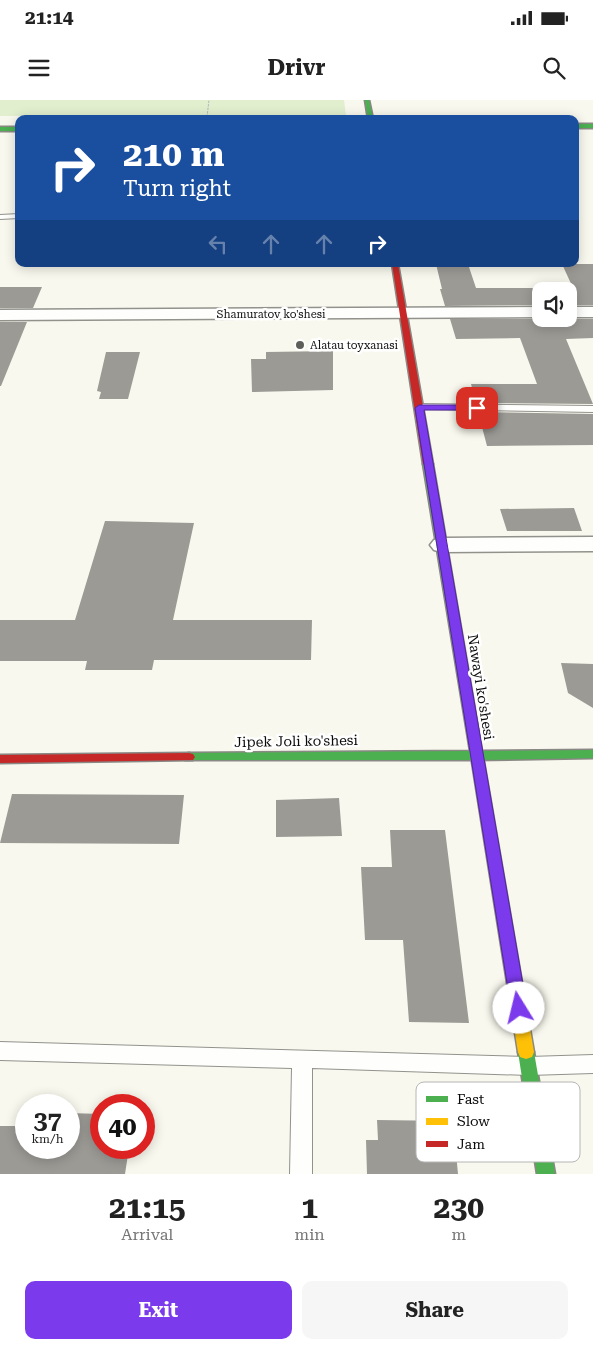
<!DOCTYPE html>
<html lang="en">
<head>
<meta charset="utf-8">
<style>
  body { margin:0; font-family:"Roboto Serif",serif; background:#f6f6f6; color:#222; height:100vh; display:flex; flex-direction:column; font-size:19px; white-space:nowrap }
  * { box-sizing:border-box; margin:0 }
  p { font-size:16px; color:#767676 }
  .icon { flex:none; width:28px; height:28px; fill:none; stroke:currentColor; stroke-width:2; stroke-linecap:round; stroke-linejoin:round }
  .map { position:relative; height:1074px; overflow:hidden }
  .panel { display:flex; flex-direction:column; background:#fff; flex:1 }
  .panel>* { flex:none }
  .hud { position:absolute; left:15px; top:15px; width:564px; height:152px; border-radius:10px; box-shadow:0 2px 12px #0003; background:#1a4fa0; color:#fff; overflow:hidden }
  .fabs { position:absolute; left:532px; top:182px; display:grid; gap:10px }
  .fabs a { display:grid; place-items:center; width:45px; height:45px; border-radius:10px; background:#fff; box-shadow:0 2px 12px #0003; font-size:25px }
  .speed { position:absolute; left:15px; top:994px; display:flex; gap:10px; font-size:25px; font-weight:700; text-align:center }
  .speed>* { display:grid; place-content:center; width:65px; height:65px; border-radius:50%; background:#fff; box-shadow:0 2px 12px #0003; line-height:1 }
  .speed small { font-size:12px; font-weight:400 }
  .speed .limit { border:8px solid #d22; background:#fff; color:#111 }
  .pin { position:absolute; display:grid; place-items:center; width:42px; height:42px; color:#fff; margin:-21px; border-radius:10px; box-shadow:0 2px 8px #0006 }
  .me { position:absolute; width:55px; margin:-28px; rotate:351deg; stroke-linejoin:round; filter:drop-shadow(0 0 4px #0008) }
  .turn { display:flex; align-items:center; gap:18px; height:105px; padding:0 25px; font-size:22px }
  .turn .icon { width:65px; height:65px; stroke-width:2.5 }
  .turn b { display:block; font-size:35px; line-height:42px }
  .lanes { display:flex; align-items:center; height:48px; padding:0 25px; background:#0003; justify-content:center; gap:25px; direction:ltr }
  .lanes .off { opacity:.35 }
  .eta { display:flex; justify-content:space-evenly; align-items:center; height:85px; text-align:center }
  .eta b { font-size:30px; font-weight:700; line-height:35px }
  .action { display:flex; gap:10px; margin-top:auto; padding:10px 25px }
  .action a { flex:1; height:58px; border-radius:10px; background:#7c3aed; color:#fff; font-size:20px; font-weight:700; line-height:58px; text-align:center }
  .action a+a { background:#f6f6f6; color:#222 }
  .status { display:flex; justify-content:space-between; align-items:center; height:35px; padding:0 25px; background:#fff; direction:ltr }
  .status svg { height:14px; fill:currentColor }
  header { display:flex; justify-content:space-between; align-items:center; height:65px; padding:0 25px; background:#fff; font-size:22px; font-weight:700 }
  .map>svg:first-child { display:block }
</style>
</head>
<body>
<div class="status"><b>21:14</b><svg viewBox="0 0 49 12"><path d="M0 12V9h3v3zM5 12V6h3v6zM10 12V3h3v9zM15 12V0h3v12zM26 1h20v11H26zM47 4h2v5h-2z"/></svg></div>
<header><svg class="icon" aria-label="menu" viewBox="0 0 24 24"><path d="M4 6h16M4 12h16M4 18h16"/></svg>Drivr<svg class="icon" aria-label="search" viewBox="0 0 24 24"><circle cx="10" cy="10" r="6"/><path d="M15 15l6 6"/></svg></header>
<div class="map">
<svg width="593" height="1074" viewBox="0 0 593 1074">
  <rect width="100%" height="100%" fill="#f9f8ee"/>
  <path fill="#e1efcf" d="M 0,0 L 344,0 L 346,15 L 0,16 Z"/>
  <path fill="#9c9a95" d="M 436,164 L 468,164 L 476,188 L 573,188 L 562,164 L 593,164 L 593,205 L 569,205 L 569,191 L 541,191 L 541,205 L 445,206 L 440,189 L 442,189 Z
    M 0,187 L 42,187 L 33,208 L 0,208 Z
    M 450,219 L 593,219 L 593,238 L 566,239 L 593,304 L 476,303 L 471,284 L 537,284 L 520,238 L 456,239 Z
    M 0,222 L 27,222 L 1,286 L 0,286 Z
    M 333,251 L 333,290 L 252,292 L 251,259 L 266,259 L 266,252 Z
    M 106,252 L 140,252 L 128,299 L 99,299 L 101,292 L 97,291 Z
    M 478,312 L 593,314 L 593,345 L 487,346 Z
    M 574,408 L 582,431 L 507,431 L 500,409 Z
    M 105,421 L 194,423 L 173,520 L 312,520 L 311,560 L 154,560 L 152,570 L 85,570 L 87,561 L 0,561 L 0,520 L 75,520 Z
    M 561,563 L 593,564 L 593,608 L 568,593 Z
    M 12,694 L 184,695 L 179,744 L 0,743 Z
    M 339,698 L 342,736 L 276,737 L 276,700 Z
    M 390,730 L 445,730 L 469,923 L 409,922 L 403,840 L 365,840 L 361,767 L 392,767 Z
    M 69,1013 L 101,1014 L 101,1048 L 129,1048 L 125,1074 L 0,1074 L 0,1026 L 24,1026 L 26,1014 L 26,1048 L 69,1048 Z
    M 377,1020 L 453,1021 L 458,1074 L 367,1074 L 366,1040 L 378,1040 Z"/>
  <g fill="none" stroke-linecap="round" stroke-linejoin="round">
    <defs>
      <path id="lane" d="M 19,114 L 19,118 L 0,119 L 0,115 Z
        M 419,304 L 593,306 L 593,312 L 415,309 L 415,305 Z
        M 0,942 L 529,957 L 593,955 L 593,973 L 529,975 L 312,968 L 312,1074 L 290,1074 L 292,968 L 0,960 Z"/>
      <path id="street" d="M 541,207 L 541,217 L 0,220 L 0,210 Z
        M 569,207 L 593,207 L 593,217 L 569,217 Z
        M 593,437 L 593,451 L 442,452 L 434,450 L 430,445 L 434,440 L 442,438 Z"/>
      <path id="fast" d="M 365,0 L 369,0 L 373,19 L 368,19 Z
        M 575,24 L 593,24 L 593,28 L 575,28 Z
        M 0,27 L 19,27 L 19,31 L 0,31 Z
        M 428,361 L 433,364 L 482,651 L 593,650 L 593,658 L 477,660 L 185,660 L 183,657 L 185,654 L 189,653 L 470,651 L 423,364 Z
        M 526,945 L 532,947 L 534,952 L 555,1074 L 537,1074 L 518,952 L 520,947 Z"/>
      <path id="slow" d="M 477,652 L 481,653 L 483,656 L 534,952 L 532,957 L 526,959 L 520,957 L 518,952 L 471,656 L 473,653 Z"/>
      <path id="jam" d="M 392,164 L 398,164 L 433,364 L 428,367 L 423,364 Z
        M 189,653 L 193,654 L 195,657 L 193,660 L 0,663 L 0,655 Z"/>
    </defs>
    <use href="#lane" stroke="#92928d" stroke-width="2"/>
    <use href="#street" stroke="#92928d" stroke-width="3"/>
    <use href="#fast" stroke="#898884" stroke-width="3"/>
    <use href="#slow" stroke="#898884" stroke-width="3"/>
    <use href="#jam" stroke="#898884" stroke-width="3"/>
    <path stroke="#b7b7b5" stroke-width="1" stroke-dasharray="2.5 1" stroke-linecap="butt" d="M 31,17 L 349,17
      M 207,17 L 209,0"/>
    <use href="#lane" fill="#fefefc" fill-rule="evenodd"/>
    <use href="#street" fill="#fefefc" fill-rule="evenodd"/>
    <use href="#fast" fill="#4caf50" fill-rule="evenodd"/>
    <use href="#slow" fill="#ffc107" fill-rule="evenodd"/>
    <use href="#jam" fill="#c62828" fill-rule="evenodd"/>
  </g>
  <path fill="#7c3aed" stroke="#51269a" d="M 477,305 L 480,306 L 480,310 L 424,310 L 527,908 L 524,912 L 519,914 L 513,912 L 511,908 L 415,308 L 419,305 Z"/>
  <circle fill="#5e5e5a" stroke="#fff" stroke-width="2" cx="300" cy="245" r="5"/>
  <g text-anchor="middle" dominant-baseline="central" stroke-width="5" stroke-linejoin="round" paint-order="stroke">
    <g font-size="11" fill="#0b0b0b" stroke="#fff">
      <text x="271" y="214">Shamuratov ko'shesi</text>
    </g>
    <g font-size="11" fill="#0b0b0b" stroke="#fff" text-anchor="start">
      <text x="310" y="245">Alatau toyxanasi</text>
    </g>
    <g font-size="14" fill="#0b0b0b" stroke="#fff">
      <text transform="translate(481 587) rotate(81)">Nawayi ko'shesi</text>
      <text transform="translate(296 641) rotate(-1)">Jipek Joli ko'shesi</text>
    </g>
  </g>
  <rect x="416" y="982" width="164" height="80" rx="8" fill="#fff" stroke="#b6b6b6" stroke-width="1"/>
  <rect x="426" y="996" width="22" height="6" fill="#4caf50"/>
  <rect x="426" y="1018" width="22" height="7" fill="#ffc107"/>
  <rect x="426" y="1041" width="22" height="6" fill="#c62828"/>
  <g font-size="14" fill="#0b0b0b">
    <text x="457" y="1004">Fast</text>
    <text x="457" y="1026">Slow</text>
    <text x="457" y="1049">Jam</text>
  </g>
</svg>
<div class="fabs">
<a><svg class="icon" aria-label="sound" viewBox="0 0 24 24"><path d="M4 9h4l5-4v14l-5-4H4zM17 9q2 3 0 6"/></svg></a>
</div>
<div class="speed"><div>37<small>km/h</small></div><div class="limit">40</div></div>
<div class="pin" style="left:477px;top:308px;background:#d93025"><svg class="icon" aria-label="arrive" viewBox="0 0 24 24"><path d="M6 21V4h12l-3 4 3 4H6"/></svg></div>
<svg class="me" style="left:519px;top:908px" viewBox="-20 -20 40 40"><circle r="19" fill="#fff"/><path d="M0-13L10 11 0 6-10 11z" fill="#7c3aed"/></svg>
<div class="hud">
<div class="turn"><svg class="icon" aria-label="right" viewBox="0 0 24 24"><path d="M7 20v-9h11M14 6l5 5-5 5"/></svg><div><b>210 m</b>Turn right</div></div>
<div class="lanes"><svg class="icon off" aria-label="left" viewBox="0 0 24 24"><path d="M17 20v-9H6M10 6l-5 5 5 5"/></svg><svg class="icon off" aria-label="ahead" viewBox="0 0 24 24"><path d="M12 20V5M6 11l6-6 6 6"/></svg><svg class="icon off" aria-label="ahead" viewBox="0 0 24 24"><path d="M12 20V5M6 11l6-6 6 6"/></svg><svg class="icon" aria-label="right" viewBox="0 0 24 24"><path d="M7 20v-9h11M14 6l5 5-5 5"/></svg></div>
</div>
</div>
<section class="panel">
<div class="eta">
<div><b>21:15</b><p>Arrival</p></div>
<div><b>1</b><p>min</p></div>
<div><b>230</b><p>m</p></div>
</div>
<div class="action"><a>Exit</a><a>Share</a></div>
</section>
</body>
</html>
